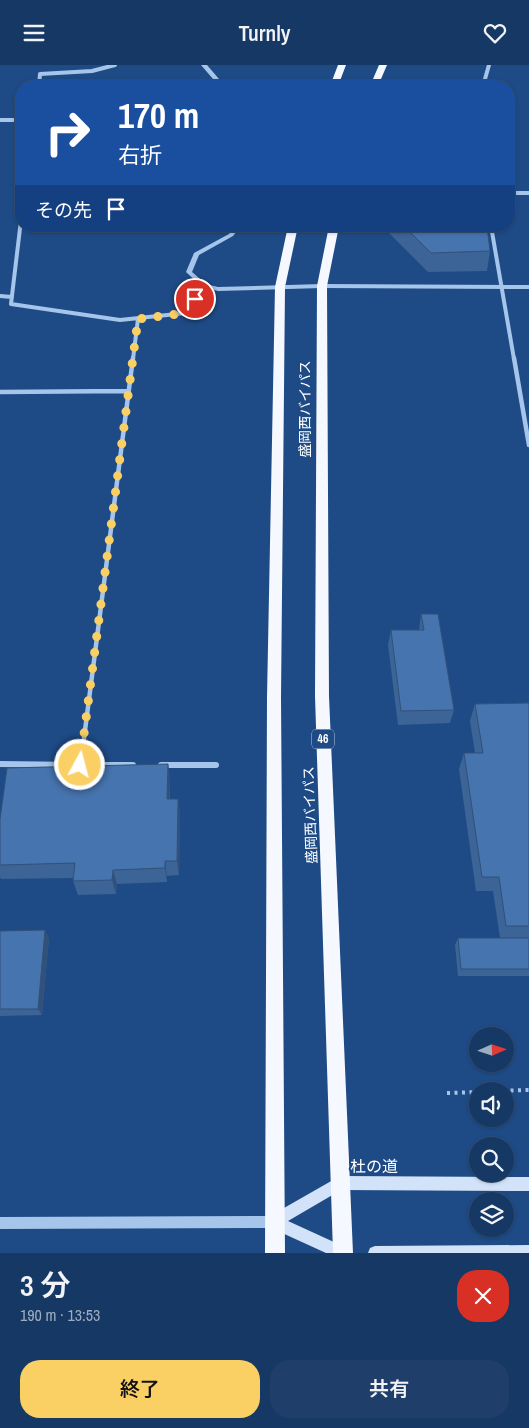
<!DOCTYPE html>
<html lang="ja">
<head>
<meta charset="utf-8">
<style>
  body { margin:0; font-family:"Archivo Narrow","Noto Sans JP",sans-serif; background:#1f3f6a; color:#f1f3f6; height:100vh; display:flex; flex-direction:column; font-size:19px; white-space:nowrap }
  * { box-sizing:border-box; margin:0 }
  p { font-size:16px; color:#9eacbf }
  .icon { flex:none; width:28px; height:28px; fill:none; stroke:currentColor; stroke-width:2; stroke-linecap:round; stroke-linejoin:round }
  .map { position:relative; height:1188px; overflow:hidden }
  .details { display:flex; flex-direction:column; background:#163864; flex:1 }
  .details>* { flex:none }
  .guide { position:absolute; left:15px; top:15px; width:500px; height:152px; border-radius:20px; box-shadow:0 1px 4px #0004,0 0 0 1px #355278; background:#1a4fa0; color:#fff; overflow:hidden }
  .needle { width:32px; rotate:87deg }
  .buttons { position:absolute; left:469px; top:962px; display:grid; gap:10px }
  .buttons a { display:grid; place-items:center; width:45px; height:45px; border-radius:50%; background:#163864; box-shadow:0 1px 4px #0004,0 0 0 1px #355278; font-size:25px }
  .pin { position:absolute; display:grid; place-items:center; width:42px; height:42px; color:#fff; margin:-21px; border:2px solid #fff; border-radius:50%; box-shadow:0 1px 5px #0007 }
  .me { position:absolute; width:55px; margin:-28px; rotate:7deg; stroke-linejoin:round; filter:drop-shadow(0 0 4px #0008) }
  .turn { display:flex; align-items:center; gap:18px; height:105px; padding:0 20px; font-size:22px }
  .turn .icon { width:65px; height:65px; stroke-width:2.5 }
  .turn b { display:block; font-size:35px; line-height:42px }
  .then { display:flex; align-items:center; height:48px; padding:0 20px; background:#0003; gap:10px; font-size:19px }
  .round { display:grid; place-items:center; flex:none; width:52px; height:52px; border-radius:20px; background:#1f3f6a }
  .overview { display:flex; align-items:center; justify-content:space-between; height:85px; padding:0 20px }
  h1 { font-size:30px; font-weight:600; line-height:38px }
  .button { display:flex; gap:10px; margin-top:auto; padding:10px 20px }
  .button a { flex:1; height:58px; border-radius:20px; background:#fad065; color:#111; font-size:20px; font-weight:600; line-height:58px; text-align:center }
  .button a+a { background:#1f3f6a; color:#f1f3f6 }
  header { display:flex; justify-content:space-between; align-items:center; height:65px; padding:0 20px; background:#163864; font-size:22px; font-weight:600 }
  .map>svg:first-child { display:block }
</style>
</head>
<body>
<header><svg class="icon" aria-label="menu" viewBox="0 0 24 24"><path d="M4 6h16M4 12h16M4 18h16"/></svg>Turnly<svg class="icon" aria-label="heart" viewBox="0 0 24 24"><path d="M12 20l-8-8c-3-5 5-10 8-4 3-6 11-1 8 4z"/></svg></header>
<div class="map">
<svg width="529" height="1188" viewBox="0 0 529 1188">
  <rect width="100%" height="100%" fill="#1e4b86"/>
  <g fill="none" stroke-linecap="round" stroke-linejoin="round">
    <path stroke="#a6c5eb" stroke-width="4" stroke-dasharray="3 4.5" stroke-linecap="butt" d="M 488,1026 L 529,1025
      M 447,1028 L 478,1027"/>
    <path stroke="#a6c5eb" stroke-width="4" d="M 39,21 L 40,9 L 92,6 L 115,0
      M 483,21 L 489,0
      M 0,55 L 21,55
      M 509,128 L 529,128
      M 21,155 L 11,239 L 120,255 L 186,248 L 204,221
      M 491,161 L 514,294
      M 0,231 L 12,232
      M 133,294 L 138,254"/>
    <path stroke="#a6c5eb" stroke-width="4.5" d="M 514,293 L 529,380
      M 0,327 L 127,326
      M 83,681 L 133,293"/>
    <path stroke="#a6c5eb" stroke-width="6" d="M 0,699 L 80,700 L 83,679
      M 80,700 L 133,700
      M 161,700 L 216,700"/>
    <path fill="#a6c5eb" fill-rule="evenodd" d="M 201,0 L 207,0 L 225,21 L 219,21 Z
      M 235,161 L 241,161 L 233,171 L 199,190 L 192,207 L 206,219 L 218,222 L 322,219 L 529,220 L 529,224 L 322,223 L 218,226 L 202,222 L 186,207 L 194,188 L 229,169 Z
      M 274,1151 L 278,1153 L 280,1157 L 278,1161 L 274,1163 L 0,1164 L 0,1152 Z"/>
    <path fill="#d2e2f8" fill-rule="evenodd" d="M 340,1111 L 529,1112 L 529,1126 L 341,1125 L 288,1156 L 347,1183 L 349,1188 L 326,1188 L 269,1162 L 267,1157 L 270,1151 Z
      M 529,1180 L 529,1188 L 368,1188 L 370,1183 L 375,1181 Z"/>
    <path fill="#f5f8fe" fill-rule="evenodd" d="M 338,0 L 346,0 L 338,21 L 330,21 Z
      M 379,0 L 387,0 L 378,21 L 370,21 Z
      M 288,161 L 298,161 L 285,222 L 281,632 L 285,1188 L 265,1188 L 267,632 L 275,222 Z
      M 329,161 L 339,161 L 327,221 L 329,631 L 353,1188 L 333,1188 L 315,631 L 317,221 Z"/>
  </g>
  <path fill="#3c6496" d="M 382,161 L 478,161 L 490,186 L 487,206 L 428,207 Z
    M 421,549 L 454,645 L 450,658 L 398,660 L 388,580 L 391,565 L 419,565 Z
    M 529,638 L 529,911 L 458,911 L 455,880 L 458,873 L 500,873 L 493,826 L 476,826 L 459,704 L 464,688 L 475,688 L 470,656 L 475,639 Z
    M 168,699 L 170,715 L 170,734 L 178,734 L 180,749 L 179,810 L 167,811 L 167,817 L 117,819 L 116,829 L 78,830 L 73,816 L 73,813 L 1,814 L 0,812 L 0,754 Z
    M 0,866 L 49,873 L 42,950 L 0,951 Z"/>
  <path fill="#31517a" d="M 168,699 L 170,715 L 169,749 L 167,734 Z
    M 178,734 L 180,749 L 179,810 L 177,796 Z
    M 165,796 L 167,811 L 167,817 L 165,803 Z
    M 113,805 L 117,819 L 116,829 L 112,815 Z
    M 45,865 L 49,873 L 42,950 L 38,944 Z"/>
  <path fill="#4674af" stroke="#31517a" d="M 404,161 L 487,162 L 490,186 L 431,188 Z
    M 421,549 L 438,549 L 454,645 L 401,646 L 391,565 L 424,565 Z
    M 529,638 L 529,861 L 506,861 L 499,812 L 482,812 L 464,688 L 483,688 L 475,639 Z
    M 168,699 L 167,734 L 178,734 L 177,796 L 165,796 L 165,803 L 113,805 L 112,815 L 73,816 L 75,798 L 0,800 L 0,754 L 7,703 Z
    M 45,865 L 38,944 L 0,944 L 0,866 Z
    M 458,873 L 529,873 L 529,904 L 461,904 Z"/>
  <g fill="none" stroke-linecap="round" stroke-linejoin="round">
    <path stroke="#fad065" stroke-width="9" stroke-dasharray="0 16.2" d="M 80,700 L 138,254 L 186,248 L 195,234"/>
  </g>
  <g text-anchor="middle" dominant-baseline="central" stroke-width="4" stroke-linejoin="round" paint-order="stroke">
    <rect fill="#1e4b86" stroke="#bcc9db" stroke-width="1" x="312" y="664.5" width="22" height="19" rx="4"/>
    <g font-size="12" font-weight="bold" fill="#fff">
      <text x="323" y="674">46</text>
    </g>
    <g font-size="14" fill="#fff" stroke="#1e4b86">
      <text transform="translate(305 344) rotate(-90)">盛岡西バイパス</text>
      <text transform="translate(310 750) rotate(-92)">盛岡西バイパス</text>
    </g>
    <g font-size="16" fill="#fff" stroke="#1e4b86">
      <text x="374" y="1101">杜の道</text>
    </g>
  </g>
</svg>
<div class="buttons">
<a><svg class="needle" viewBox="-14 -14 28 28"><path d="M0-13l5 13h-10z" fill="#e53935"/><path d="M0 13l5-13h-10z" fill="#9eacbf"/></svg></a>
<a><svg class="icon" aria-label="sound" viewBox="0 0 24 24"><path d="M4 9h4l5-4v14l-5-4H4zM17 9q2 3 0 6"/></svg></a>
<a><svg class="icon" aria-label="search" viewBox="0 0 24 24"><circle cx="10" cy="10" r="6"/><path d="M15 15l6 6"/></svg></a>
<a><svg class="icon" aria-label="layers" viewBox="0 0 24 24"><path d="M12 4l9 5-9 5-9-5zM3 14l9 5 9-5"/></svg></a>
</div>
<div class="pin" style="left:195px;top:234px;background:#d93025"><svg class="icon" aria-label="arrive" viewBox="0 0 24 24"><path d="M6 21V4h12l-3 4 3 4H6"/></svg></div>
<svg class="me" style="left:80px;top:700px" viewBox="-20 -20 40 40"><circle r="17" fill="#fad065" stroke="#fff" stroke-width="3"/><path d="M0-11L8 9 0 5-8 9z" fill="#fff"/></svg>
<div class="guide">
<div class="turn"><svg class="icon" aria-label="right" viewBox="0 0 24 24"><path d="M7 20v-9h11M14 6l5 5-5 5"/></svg><div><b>170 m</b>右折</div></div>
<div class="then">その先<svg class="icon" aria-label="arrive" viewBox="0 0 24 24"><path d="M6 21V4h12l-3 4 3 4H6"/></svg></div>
</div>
</div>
<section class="details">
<div class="overview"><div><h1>3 分</h1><p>190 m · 13:53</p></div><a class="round" style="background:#d93025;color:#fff"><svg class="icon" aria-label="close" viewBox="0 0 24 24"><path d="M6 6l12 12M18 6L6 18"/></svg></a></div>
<div class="button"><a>終了</a><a>共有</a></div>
</section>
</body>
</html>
